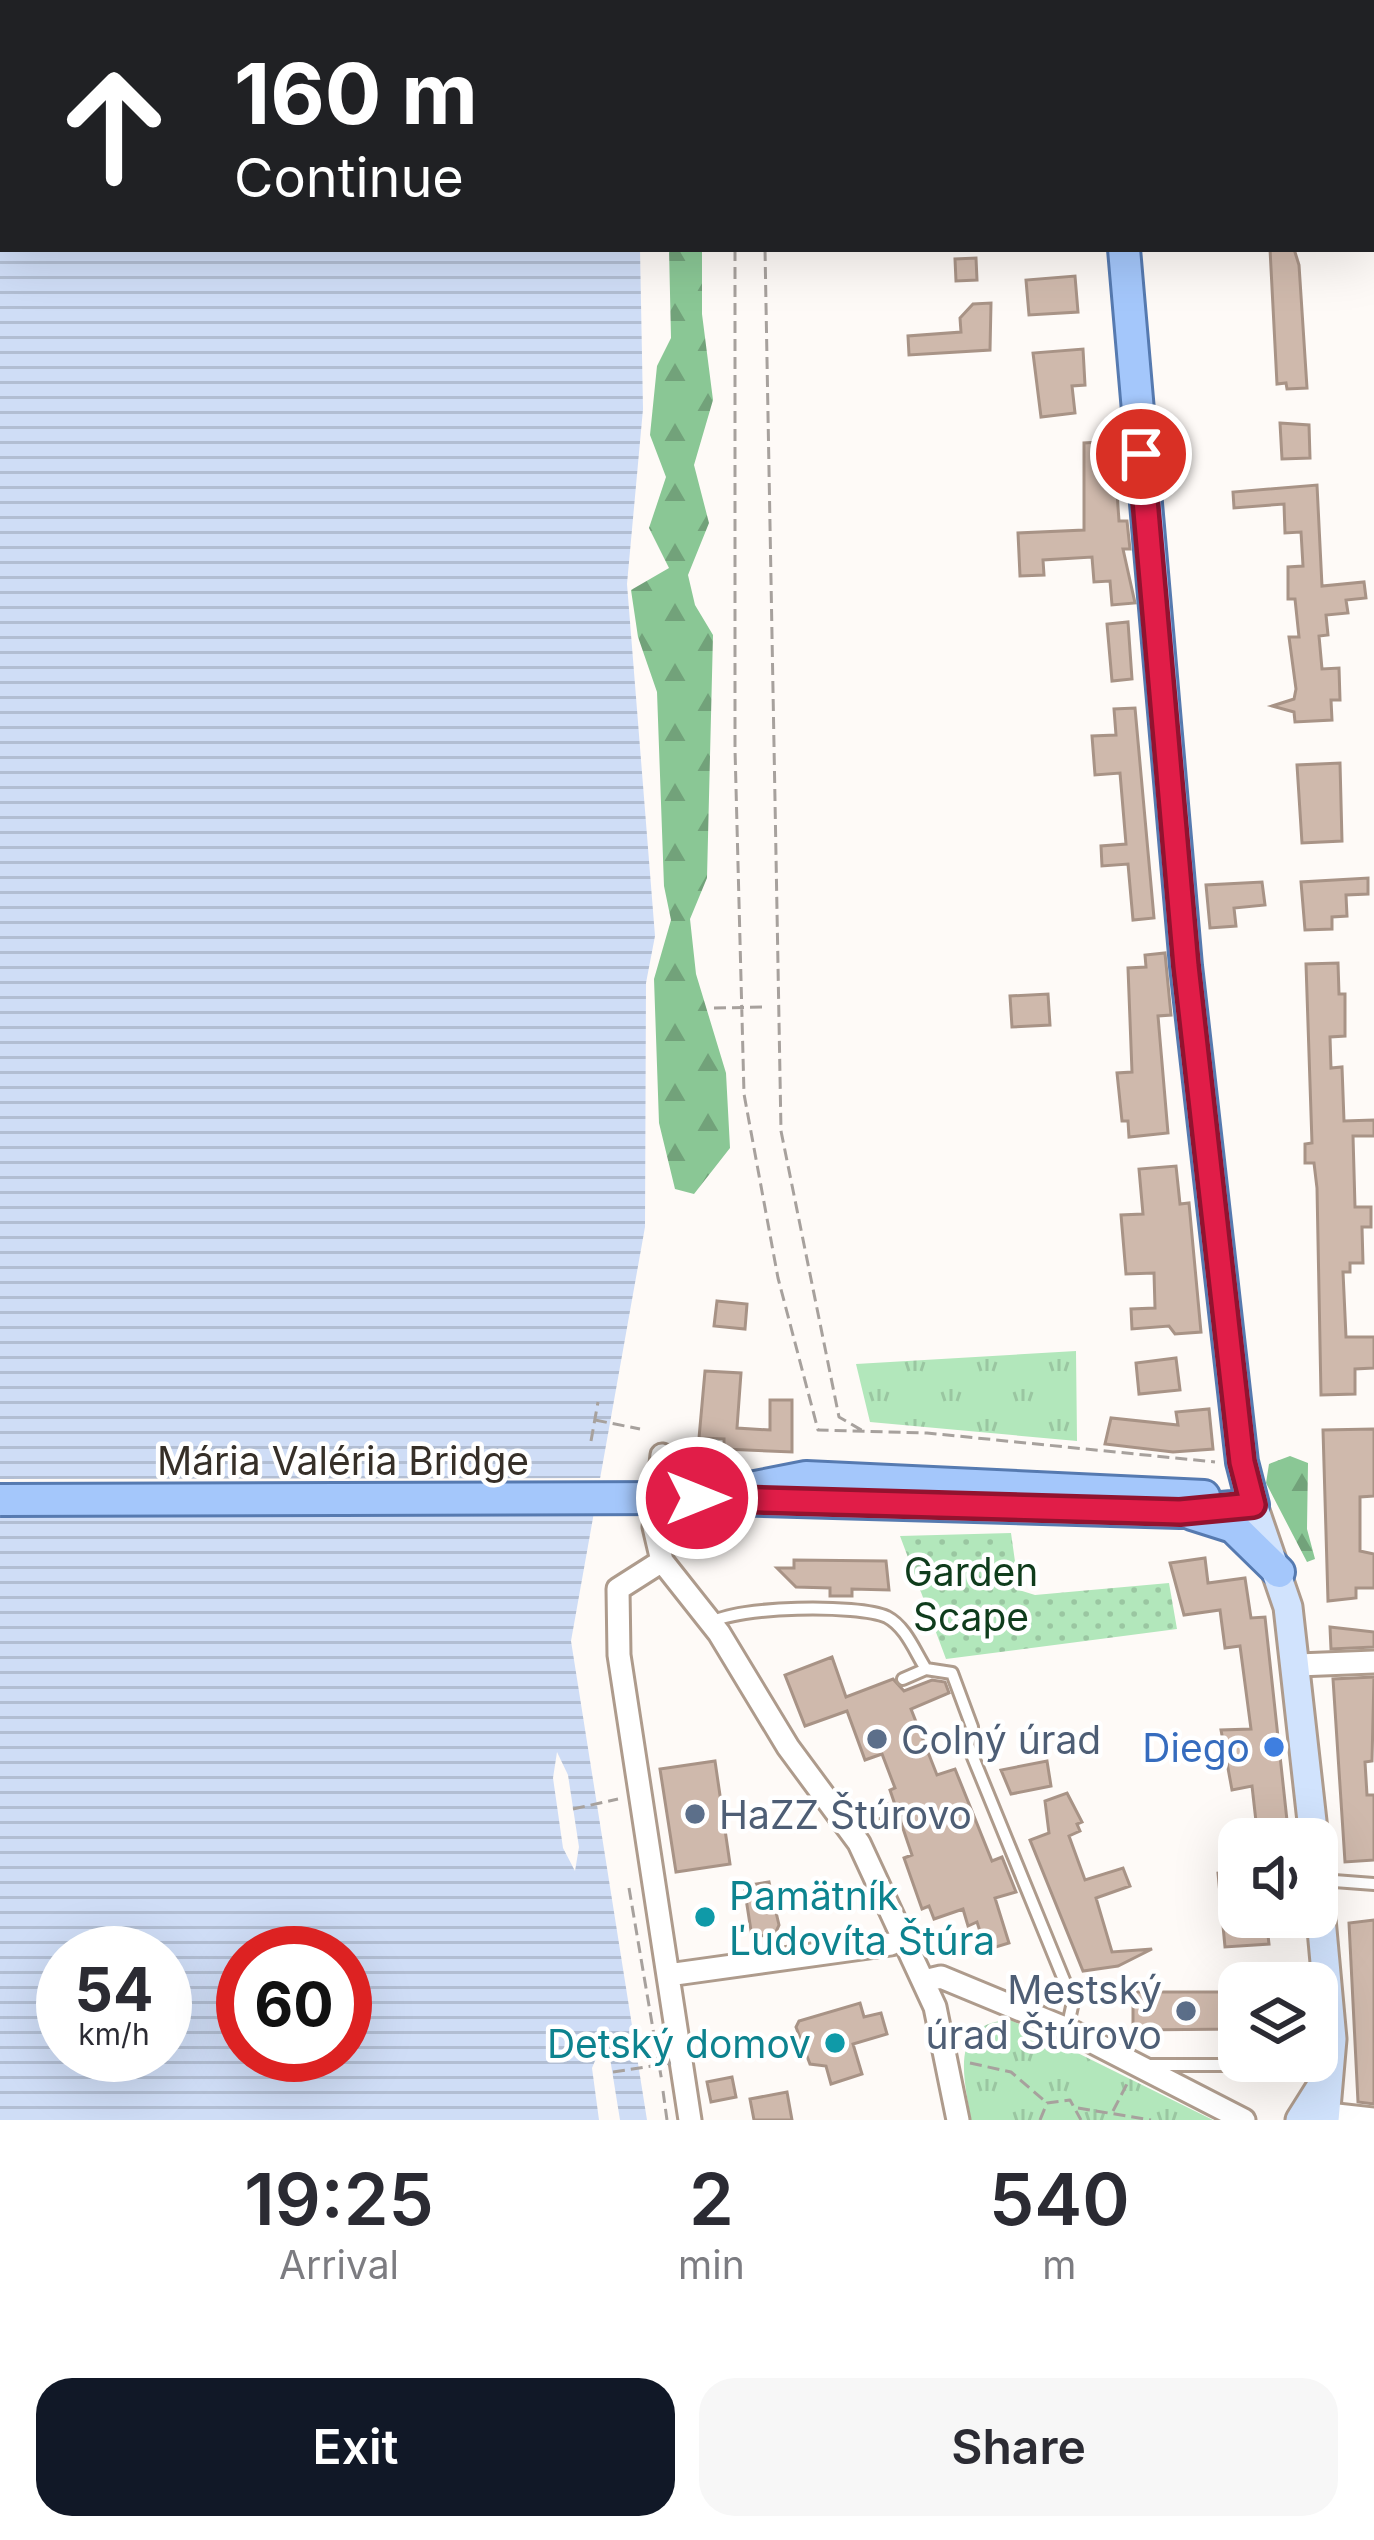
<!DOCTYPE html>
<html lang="en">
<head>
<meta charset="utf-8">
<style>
  body { margin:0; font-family:Inter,sans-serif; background:#f7f7f7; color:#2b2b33; height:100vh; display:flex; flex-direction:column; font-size:45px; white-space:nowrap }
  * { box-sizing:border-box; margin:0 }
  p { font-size:39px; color:#7c7c81 }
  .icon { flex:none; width:66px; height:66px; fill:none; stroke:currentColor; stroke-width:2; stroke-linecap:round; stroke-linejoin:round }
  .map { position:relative; height:2120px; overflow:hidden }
  .side { display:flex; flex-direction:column; background:#fff; flex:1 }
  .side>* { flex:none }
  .banner { position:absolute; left:0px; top:0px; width:1374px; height:252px; box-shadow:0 12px 48px #0002; background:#202124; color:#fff; overflow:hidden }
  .fabs { position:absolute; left:1218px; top:1818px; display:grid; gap:24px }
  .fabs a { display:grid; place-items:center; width:120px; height:120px; border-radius:24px; background:#fff; box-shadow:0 12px 48px #0002; font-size:60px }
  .speed { position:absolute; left:36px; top:1926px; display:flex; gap:24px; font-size:60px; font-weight:700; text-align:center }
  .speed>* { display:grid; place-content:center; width:156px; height:156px; border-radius:50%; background:#fff; box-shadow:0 12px 48px #0002; line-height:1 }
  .speed small { font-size:30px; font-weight:400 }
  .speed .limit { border:18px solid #d22; background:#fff; color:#111 }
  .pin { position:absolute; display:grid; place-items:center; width:102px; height:102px; color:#fff; margin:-51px; border:6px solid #fff; border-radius:50%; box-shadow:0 3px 12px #0007 }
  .me { position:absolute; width:132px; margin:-66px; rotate:90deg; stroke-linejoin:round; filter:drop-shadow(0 0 9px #0008) }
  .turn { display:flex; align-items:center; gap:42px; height:252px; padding:0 36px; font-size:54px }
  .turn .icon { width:156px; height:156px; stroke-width:2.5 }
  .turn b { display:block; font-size:84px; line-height:102px }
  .eta { display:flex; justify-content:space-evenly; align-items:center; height:204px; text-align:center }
  .eta b { font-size:72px; font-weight:600; line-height:84px }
  .primary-button { display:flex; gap:24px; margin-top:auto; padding:24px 36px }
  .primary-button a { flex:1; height:138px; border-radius:36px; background:#111827; color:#fff; font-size:48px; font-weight:600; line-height:138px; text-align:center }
  .primary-button a+a { background:#f7f7f7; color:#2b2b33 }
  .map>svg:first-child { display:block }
</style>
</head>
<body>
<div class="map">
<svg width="1374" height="2120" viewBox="0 0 1374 2120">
  <defs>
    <pattern id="grass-tufts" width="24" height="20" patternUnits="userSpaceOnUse" patternTransform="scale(3)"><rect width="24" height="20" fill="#b2e7bb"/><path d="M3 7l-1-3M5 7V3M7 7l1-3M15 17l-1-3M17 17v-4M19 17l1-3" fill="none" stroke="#9ac6a1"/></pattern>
    <pattern id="forest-firs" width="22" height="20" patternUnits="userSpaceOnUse" patternTransform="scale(3)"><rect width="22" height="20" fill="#8ac795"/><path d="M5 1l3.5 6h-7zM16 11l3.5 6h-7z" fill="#72a27a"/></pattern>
    <pattern id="garden-dots" width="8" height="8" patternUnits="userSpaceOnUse" patternTransform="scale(3)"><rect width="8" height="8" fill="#b2e7bb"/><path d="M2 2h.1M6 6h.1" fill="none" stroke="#9ac6a1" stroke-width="1.8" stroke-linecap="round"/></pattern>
    <pattern id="water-rules" width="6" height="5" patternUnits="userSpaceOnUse" patternTransform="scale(3)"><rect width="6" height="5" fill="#cfddf6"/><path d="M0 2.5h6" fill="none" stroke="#b2bed3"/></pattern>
  </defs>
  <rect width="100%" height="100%" fill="#fefaf7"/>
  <path fill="url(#grass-tufts)" d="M 1076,1351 L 1077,1441 L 870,1422 L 856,1364 Z
    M 1011,2020 L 1213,2120 L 971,2120 C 964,2077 948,2022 1011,2020 Z"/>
  <path fill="url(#forest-firs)" d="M 669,249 L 702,249 L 702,314 L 713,400 L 694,465 L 709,523 L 688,575 L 695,605 L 713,635 L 707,878 L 690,919 L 696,974 L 726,1073 L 730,1148 L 694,1194 L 675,1189 L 659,1123 L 654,979 L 671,920 L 664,886 L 657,692 L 638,637 L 631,590 L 669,568 L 649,528 L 666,477 L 650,435 L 657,366 L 671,338 Z
    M 1290,1456 L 1308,1463 L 1307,1529 L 1315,1559 L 1307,1562 L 1266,1483 L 1269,1464 Z"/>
  <path fill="url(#garden-dots)" d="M 1011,1533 L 1019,1590 L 1035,1595 L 1169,1583 L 1177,1629 L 946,1659 L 900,1536 Z"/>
  <path fill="url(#water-rules)" fill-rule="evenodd" d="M 0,0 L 665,0 L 3,3 L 3,249 L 640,249 L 643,409 L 627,584 L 655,936 L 646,983 L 645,1227 L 571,1641 L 647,2120 L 0,2120 ZM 63,1953 L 165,1953 L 165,2055 L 63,2055 ZM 243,1953 L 345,1953 L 345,2055 L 243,2055 Z"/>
  <path fill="#fefaf7" d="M 606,1478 L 600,1514 L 0,1516 L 0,1479 Z
    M 557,1752 L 568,1775 L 579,1847 L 575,1871 L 563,1848 L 553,1778 Z
    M 600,2049 L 610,2058 L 620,2120 L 599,2120 L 592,2068 Z"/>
  <path fill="#cfb9ac" stroke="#a89386" stroke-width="3" d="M 1270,249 L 1294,249 L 1299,265 L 1307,388 L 1287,389 L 1286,383 L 1277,384 Z
    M 976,258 L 977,280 L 956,281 L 955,259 Z
    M 1075,276 L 1078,312 L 1029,315 L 1026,280 Z
    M 991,303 L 990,350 L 909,355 L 908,336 L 961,332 L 960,318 L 973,304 Z
    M 1083,349 L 1085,385 L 1072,386 L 1075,413 L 1041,417 L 1033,353 Z
    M 1280,423 L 1309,425 L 1310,458 L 1282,459 Z
    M 1099,442 L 1100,450 L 1114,449 L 1119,521 L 1127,521 L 1130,549 L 1123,549 L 1135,603 L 1112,605 L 1110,581 L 1094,582 L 1092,557 L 1043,560 L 1044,575 L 1020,576 L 1018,533 L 1084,530 L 1084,443 Z
    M 1317,485 L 1322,586 L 1364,582 L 1366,598 L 1346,600 L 1348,613 L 1326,615 L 1328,635 L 1319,636 L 1322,669 L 1339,668 L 1340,700 L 1331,700 L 1332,720 L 1295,722 L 1294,712 L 1272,706 L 1294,699 L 1296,689 L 1289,637 L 1299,637 L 1295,599 L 1288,599 L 1288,567 L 1303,566 L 1301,532 L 1285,533 L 1284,504 L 1234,508 L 1233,492 Z
    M 1128,622 L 1132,679 L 1112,681 L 1107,624 Z
    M 1135,708 L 1154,918 L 1133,920 L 1128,864 L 1102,866 L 1101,846 L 1126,844 L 1120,773 L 1095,775 L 1092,736 L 1116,735 L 1114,709 Z
    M 1340,763 L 1342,841 L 1302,843 L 1297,765 Z
    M 1368,878 L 1368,894 L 1346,895 L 1347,916 L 1332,917 L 1332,929 L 1305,930 L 1301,882 Z
    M 1262,882 L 1265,905 L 1234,908 L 1236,926 L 1210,928 L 1206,885 Z
    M 1165,953 L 1171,1015 L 1158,1016 L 1168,1133 L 1129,1137 L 1128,1121 L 1122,1121 L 1117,1073 L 1132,1072 L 1128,968 L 1146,967 L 1145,955 Z
    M 1338,963 L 1339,994 L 1345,994 L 1345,1036 L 1330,1037 L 1331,1068 L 1342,1067 L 1344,1121 L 1374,1120 L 1374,1136 L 1353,1136 L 1355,1207 L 1371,1207 L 1371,1227 L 1362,1227 L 1363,1263 L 1350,1263 L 1350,1272 L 1343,1272 L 1346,1337 L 1374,1337 L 1374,1368 L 1355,1369 L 1355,1394 L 1321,1395 L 1317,1188 L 1314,1163 L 1305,1163 L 1305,1144 L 1312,1143 L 1306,964 Z
    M 1048,994 L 1050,1025 L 1012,1027 L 1010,996 Z
    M 1176,1166 L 1180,1204 L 1189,1203 L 1201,1332 L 1175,1334 L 1169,1326 L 1132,1329 L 1131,1309 L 1155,1308 L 1154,1273 L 1126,1274 L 1121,1215 L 1143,1214 L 1139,1169 Z
    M 717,1301 L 747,1304 L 745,1329 L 714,1326 Z
    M 1176,1358 L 1180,1390 L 1139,1394 L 1136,1363 Z
    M 705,1371 L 741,1373 L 737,1428 L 770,1430 L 770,1400 L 792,1400 L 792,1452 L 724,1449 L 724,1439 L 699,1438 Z
    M 1209,1409 L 1213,1449 L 1173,1452 L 1105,1444 L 1111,1418 L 1178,1425 L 1176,1412 Z
    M 1374,1429 L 1374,1496 L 1360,1497 L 1360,1551 L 1374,1554 L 1374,1588 L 1356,1588 L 1356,1598 L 1328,1601 L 1323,1430 Z
    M 1205,1558 L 1208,1583 L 1245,1578 L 1251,1618 L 1265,1617 L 1289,1839 L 1258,1839 L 1252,1786 L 1232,1790 L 1221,1730 L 1251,1729 L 1240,1646 L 1225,1648 L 1220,1610 L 1184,1615 L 1170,1563 Z
    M 794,1560 L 886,1561 L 889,1590 L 852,1589 L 852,1596 L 830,1596 L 830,1588 L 796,1587 L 777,1568 L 794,1568 Z
    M 1330,1627 L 1374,1632 L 1374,1647 L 1331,1649 Z
    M 832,1657 L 846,1697 L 893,1679 L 904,1691 L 932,1680 L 945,1682 L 949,1693 L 911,1709 L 937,1775 L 955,1769 L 992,1861 L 1002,1857 L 1016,1892 L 995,1898 L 1009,1943 L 986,1950 L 977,1922 L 968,1926 L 963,1909 L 934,1919 L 929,1906 L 922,1909 L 904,1858 L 912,1855 L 890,1790 L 895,1788 L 882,1754 L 865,1760 L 847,1711 L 805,1726 L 785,1675 Z
    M 1374,1677 L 1372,1761 L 1365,1762 L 1367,1795 L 1374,1795 L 1374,1860 L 1345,1862 L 1333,1679 Z
    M 715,1761 L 730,1864 L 676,1872 L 660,1769 Z
    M 1047,1761 L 1051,1786 L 1011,1794 L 1001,1770 Z
    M 1067,1793 L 1082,1822 L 1077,1824 L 1080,1831 L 1069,1836 L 1085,1880 L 1123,1868 L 1130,1886 L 1096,1898 L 1112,1952 L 1152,1949 L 1118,1966 L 1083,1971 L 1030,1840 L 1049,1833 L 1045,1801 Z
    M 1239,1871 L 1239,1917 L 1266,1917 L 1269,1944 L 1225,1947 L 1218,1873 Z
    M 769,1882 L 779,1925 L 775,1934 L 752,1937 L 744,1886 Z
    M 1374,1920 L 1374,2104 L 1358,2102 L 1349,1923 Z
    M 1133,1992 L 1239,1992 L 1239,2029 L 1133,2030 Z
    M 860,2003 L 864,2017 L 881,2013 L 887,2034 L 853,2044 L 862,2074 L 831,2084 L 826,2066 L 810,2064 L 796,2027 L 799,2021 Z
    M 732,2077 L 736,2097 L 711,2102 L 707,2082 Z
    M 787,2092 L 792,2120 L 754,2120 L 750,2099 Z"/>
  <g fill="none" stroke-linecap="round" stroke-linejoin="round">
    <defs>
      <path id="lane" d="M 711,1623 C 736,1606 858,1604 887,1617 C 906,1627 915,1652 926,1669 L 952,1673 L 972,1727 L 968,1745 L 1073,2002 L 1067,2029
        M 903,1679 L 926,1669
        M 845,1823 L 885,1810
        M 1321,1880 L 1374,1884
        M 1147,2065 L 1326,2065"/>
      <path id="street" d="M 662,1455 L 654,1527 L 662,1561 L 719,1633 L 788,1747 L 859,1843 L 935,2007 L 958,2120
        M 662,1561 L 618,1589 L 619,1655 L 690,2120
        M 1298,1665 L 1374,1662
        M 668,1975 L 891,1944
        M 924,1981 L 941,1977 L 1067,2029 L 1244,2120
        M 1328,2114 L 1374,2119"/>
      <path id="secondary" d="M 1253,1505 L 1288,1607 L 1314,1839
        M 1317,1875 L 1332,2039 L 1325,2120
        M 1300,2120 L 1329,2074"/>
      <path id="primary" d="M 1132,3 L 1133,0
        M 750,1488 L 806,1477 L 1204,1496
        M 697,1498 L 1180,1512 L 1253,1505 L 1242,1462 L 1186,966 L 1124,249
        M 1192,1514 L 1233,1527 L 1279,1572"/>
    </defs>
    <use href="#lane" stroke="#ae9b8c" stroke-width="16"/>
    <use href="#street" stroke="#ae9b8c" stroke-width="27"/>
    <use href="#secondary" stroke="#ae9b8c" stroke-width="33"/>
    <use href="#primary" stroke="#567ab0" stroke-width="36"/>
    <path stroke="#a7a19d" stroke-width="3" stroke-dasharray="12 6" stroke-linecap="butt" d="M 763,3 L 764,0
      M 792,3 L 793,0
      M 735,249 L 735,749 L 744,1094 L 778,1278 L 818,1430 L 927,1433 L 1215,1462
      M 765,249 L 781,1131 L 839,1417 L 863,1431
      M 714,1008 L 763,1007
      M 595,1420 L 640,1429
      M 591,1441 L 598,1402
      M 681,1458 L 702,1461 L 702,1470 L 724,1470 L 724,1475
      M 716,1468 L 717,1439
      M 573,1809 L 618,1799
      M 629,1888 L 662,2082
      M 970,2063 L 1011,2072 L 1047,2103
      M 663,2091 L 667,2120
      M 1078,2108 L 1151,2120
      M 1113,2111 L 1128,2082
      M 1040,2120 L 1047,2103 L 1070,2100 L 1081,2120"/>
    <use href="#lane" stroke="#fff" stroke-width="10"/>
    <use href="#street" stroke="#fff" stroke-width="21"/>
    <use href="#secondary" stroke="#d1e3fd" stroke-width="27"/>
    <use href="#primary" stroke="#a4c7fb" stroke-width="30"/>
    <defs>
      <path id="primary-bridge" d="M 0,1500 L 685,1498"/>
    </defs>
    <use href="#primary-bridge" stroke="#567ab0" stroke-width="36" stroke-linecap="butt"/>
    <path stroke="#a7a19d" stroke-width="3" stroke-dasharray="12 6" stroke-linecap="butt" d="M 613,2072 L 671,2063"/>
    <use href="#primary-bridge" stroke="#a4c7fb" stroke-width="30"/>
  </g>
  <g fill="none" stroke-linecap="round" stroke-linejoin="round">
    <defs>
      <path id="route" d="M 697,1498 L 1180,1512 L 1253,1505 L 1242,1462 L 1186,966 L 1141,454"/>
    </defs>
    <use href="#route" stroke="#92132f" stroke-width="30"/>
    <use href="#route" stroke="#e11d48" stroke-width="21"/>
  </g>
  <g fill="#5c6f8a" stroke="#fff" stroke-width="4.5">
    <circle cx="877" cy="1739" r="12"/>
    <circle cx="695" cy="1814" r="12"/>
    <circle cx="1186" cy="2011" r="12"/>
  </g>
  <circle fill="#3f7fe0" stroke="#fff" stroke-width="4.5" cx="1274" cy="1747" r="12"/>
  <g fill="#0f9aa8" stroke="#fff" stroke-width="4.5">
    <circle cx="705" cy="1917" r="12"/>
    <circle cx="835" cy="2043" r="12"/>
  </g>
  <g text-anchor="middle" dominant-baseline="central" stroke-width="9" stroke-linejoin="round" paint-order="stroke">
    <g font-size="39" fill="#362f28" stroke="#fff">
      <text x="343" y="1460">Mária Valéria Bridge</text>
    </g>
    <g font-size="39" fill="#0f3c1c" stroke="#fff">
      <text x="971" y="1571">Garden<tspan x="971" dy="45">Scape</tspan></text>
    </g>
    <g font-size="39" fill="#4e5e75" stroke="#fff" text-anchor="start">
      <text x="901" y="1739">Colný úrad</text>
      <text x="719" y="1814">HaZZ Štúrovo</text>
      <text x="1162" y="1989" text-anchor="end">Mestský<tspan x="1162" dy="45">úrad Štúrovo</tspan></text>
    </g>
    <g font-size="39" fill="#366cbe" stroke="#fff" text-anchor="end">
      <text x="1250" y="1747">Diego</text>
    </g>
    <g font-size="39" fill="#0d838f" stroke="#fff" text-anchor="start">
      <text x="729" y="1895">Pamätník<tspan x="729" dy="45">Ľudovíta Štúra</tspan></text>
      <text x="811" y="2043" text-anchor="end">Detský domov</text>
    </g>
  </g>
</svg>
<div class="fabs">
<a><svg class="icon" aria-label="sound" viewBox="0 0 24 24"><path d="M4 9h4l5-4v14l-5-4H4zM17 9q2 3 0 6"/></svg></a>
<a><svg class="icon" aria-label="layers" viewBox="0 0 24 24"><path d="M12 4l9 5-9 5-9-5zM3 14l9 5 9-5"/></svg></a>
</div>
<div class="speed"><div>54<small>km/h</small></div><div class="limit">60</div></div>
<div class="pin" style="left:1141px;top:454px;background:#d93025"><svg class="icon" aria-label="arrive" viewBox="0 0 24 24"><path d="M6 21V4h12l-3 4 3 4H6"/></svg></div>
<svg class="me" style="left:697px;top:1498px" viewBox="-20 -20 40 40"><circle r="17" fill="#e11d48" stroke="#fff" stroke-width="3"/><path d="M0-11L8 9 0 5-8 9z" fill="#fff"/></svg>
<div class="banner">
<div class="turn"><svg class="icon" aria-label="ahead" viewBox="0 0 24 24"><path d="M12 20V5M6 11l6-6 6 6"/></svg><div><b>160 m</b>Continue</div></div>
</div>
</div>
<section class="side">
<div class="eta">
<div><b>19:25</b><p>Arrival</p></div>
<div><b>2</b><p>min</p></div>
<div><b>540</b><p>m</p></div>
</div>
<div class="primary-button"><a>Exit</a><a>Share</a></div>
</section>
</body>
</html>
